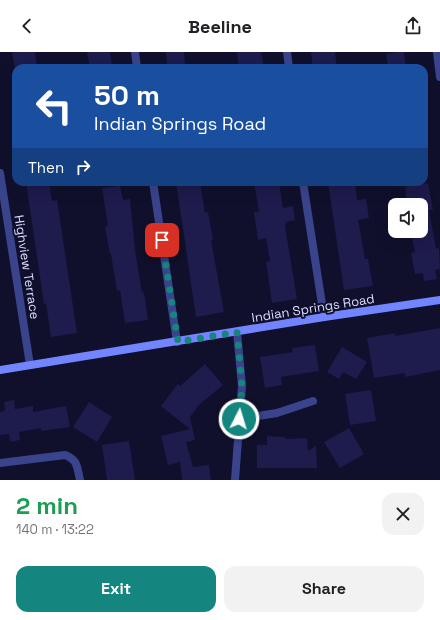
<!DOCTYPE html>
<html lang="en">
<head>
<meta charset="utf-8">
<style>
  body { margin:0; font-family:"Space Grotesk",sans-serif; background:#f2f2f2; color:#202124; height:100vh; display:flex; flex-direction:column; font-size:15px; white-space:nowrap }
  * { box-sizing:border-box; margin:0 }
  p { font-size:13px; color:#757577 }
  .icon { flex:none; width:22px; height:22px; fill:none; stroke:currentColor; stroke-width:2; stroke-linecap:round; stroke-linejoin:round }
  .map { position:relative; height:428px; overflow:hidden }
  .details { display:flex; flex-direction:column; background:#fff; flex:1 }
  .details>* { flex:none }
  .guide { position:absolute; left:12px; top:12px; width:416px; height:122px; border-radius:12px; box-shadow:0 4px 16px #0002; background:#1a4fa0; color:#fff; overflow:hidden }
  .fabs { position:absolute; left:388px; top:146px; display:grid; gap:8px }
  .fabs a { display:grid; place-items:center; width:40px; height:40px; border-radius:8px; background:#fff; box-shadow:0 4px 16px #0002; font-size:20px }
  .pin { position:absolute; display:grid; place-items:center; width:34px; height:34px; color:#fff; margin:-17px; border-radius:8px; box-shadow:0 2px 6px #0006 }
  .me { position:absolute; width:44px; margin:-22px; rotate:5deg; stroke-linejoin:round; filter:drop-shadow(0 0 3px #0008) }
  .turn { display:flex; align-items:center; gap:14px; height:84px; padding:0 16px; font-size:18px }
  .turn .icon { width:52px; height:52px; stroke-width:2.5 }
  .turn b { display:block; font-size:28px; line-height:34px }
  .then { display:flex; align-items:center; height:38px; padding:0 16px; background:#0003; gap:8px; font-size:15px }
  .round { display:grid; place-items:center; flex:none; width:42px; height:42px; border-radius:12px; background:#f2f2f2 }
  .head { display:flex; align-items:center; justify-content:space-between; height:68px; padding:0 16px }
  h1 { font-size:24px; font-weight:800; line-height:30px; color:#1e9e55 }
  .primary-button { display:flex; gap:8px; margin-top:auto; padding:8px 16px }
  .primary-button a { flex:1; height:46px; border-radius:12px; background:#158580; color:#fff; font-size:16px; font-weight:800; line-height:46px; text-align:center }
  .primary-button a+a { background:#f2f2f2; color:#202124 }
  header { display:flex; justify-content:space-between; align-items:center; height:52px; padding:0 16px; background:#fff; font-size:18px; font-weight:800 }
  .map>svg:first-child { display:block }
</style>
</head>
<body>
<header><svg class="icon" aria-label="back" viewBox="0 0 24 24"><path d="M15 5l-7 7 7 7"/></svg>Beeline<svg class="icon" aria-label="share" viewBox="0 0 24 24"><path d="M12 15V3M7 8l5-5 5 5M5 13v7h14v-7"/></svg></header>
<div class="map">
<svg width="440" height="428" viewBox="0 0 440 428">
  <rect width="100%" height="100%" fill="#10102c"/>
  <path fill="#1e1b4d" d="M 12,0 L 35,0 L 37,16 L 15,16 Z
    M 87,0 L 110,0 L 112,14 L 90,16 Z
    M 166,0 L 184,0 L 185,12 L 167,13 Z
    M 237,0 L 261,0 L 264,16 L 239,16 Z
    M 311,0 L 335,0 L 337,16 L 313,16 Z
    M 398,0 L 404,0 L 406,16 L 388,16 L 386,2 Z
    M 26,130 L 49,130 L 52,149 L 57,148 L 77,281 L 51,285 L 46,251 L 44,252 Z
    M 176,130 L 200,130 L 205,161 L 208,160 L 213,188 L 211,188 L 224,260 L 196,265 Z
    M 254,130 L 279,130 L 283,156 L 293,154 L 295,168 L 286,170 L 285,174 L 297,247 L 272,251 L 266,210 L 270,209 L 266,186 L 258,188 L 254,160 L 259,160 Z
    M 328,130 L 355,130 L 357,148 L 366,147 L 369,166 L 358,168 L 365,207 L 368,207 L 373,234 L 344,238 Z
    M 428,131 L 433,158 L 429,158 L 436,197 L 439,196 L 440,217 L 435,218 L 437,227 L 424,229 L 423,221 L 415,222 L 411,201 L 415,200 L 411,179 L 421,179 L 421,153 L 408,153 L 405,135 Z
    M 120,134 L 123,148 L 130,147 L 135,198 L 142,241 L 144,240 L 148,268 L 125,271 L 120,238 L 117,239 L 111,202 L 110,202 L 105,175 L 108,174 L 102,136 Z
    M 440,276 L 440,318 L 405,325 L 405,321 L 374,326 L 367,286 L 395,281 L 395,284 Z
    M 315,293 L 319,319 L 281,325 L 282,333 L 265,336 L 260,305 L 293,300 L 292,296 Z
    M 342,295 L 367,310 L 356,327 L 343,320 L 339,327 L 327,320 Z
    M 205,312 L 223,333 L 199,353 L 190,365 L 195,388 L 186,390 L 193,415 L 209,413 L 211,428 L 182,428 L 180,410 L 168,413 L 161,384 L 190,377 L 161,354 L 178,332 L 180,334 Z
    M 371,338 L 376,369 L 350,373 L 345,342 Z
    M 14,348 L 15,357 L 33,354 L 33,360 L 66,354 L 70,375 L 41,379 L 41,376 L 19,380 L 20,388 L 10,390 L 9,382 L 0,383 L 0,360 L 5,359 L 4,350 Z
    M 89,350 L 112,365 L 97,390 L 73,375 Z
    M 349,376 L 364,402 L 340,416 L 324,390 Z
    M 267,384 L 285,385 L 285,387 L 307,386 L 308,399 L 316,394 L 317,416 L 257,416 L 257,393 L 267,393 Z
    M 129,389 L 135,428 L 107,428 L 102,393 Z"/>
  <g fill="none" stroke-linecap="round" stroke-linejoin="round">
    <path stroke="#3a448c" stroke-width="8" d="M 135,0 L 137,16
      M 287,0 L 289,16
      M 437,0 L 440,25
      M 0,121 L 30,313
      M 153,130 L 177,290
      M 303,130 L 324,265
      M 239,367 L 277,361 L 313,349
      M 0,411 L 65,403 C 78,408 77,415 80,428
      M 235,428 L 242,334 L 237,280"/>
    <path stroke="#7285ff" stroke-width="8" d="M 0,318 L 324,265 L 440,248"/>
  </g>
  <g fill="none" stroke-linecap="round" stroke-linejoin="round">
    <path stroke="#158580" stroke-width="7" stroke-dasharray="0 12.6" d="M 162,188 L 178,290 L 237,280 L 242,334 L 239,367"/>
  </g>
  <g text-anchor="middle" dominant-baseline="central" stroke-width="4" stroke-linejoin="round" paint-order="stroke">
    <g font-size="13" fill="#dbdcff" stroke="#10102c">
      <text transform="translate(27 215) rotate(81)">Highview Terrace</text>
      <text transform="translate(313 256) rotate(-9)">Indian Springs Road</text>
    </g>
  </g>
</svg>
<div class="fabs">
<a><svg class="icon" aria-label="sound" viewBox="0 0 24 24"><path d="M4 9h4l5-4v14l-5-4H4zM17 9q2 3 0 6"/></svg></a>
</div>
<div class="pin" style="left:162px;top:188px;background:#d93025"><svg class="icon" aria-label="arrive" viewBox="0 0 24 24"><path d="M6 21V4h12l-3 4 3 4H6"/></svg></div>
<svg class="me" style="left:239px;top:367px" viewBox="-20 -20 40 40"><circle r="17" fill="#158580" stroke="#fff" stroke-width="3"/><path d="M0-11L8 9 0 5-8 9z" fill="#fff"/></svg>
<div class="guide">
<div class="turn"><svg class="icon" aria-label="left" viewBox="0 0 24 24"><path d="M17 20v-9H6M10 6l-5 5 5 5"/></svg><div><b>50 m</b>Indian Springs Road</div></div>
<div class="then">Then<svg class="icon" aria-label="right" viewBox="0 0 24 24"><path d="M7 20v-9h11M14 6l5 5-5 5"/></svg></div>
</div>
</div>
<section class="details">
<div class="head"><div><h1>2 min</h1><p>140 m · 13:22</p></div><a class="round"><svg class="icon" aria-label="close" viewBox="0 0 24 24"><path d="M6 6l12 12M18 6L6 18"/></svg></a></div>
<div class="primary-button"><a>Exit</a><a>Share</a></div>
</section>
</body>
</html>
